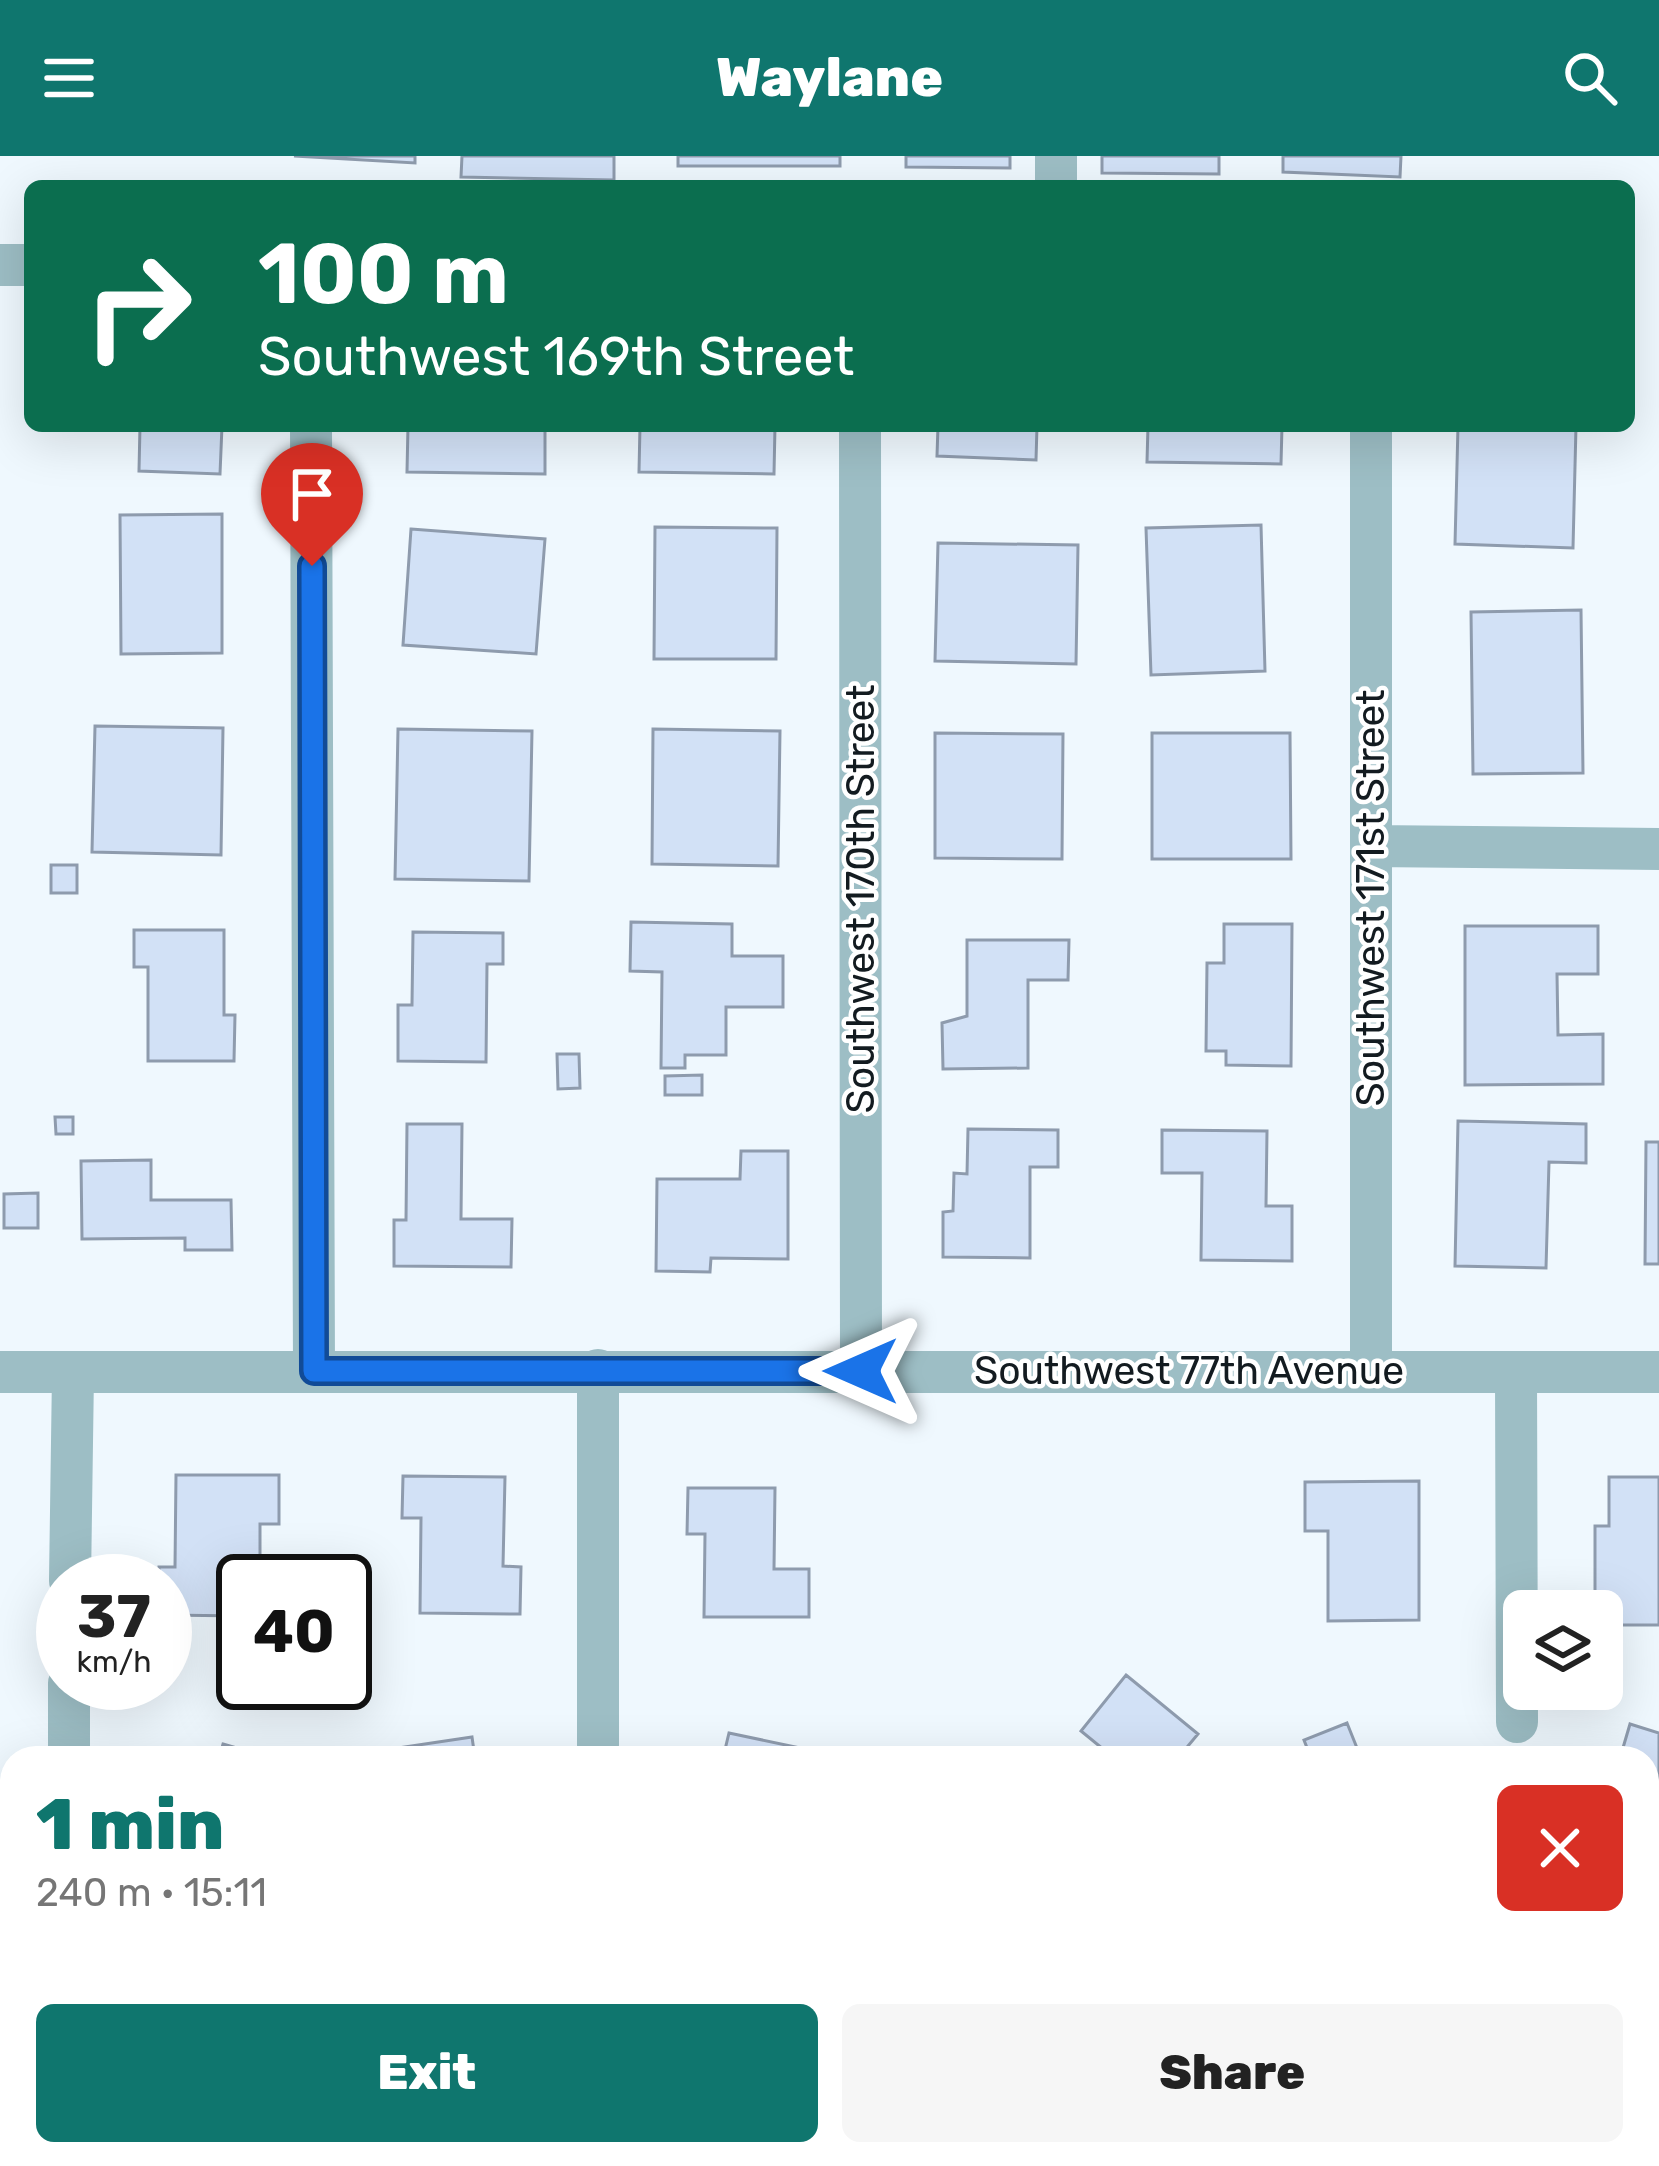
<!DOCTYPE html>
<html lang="en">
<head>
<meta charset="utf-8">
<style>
  body { margin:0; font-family:Rubik,sans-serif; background:#f6f6f6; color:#222; height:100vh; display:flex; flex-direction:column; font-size:45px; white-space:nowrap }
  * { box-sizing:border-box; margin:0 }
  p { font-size:39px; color:#767676 }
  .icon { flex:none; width:66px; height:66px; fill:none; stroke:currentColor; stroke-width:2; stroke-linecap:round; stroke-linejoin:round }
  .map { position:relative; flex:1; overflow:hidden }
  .side { position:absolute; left:0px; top:1590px; width:1659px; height:420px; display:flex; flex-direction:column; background:#fff; border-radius:36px 36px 0 0; box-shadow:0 12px 48px #0002 }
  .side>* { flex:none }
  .top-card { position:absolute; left:24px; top:24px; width:1611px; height:252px; border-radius:18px; box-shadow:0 12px 48px #0002; background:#0b6e4f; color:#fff; overflow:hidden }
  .buttons { position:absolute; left:1503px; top:1434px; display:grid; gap:24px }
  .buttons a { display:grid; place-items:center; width:120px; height:120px; border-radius:18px; background:#fff; box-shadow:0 12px 48px #0002; font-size:60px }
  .speed { position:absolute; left:36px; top:1398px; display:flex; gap:24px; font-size:60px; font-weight:700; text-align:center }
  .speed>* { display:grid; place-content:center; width:156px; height:156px; border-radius:50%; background:#fff; box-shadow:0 12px 48px #0002; line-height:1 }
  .speed small { font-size:30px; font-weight:400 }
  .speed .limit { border:6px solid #111; border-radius:18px; background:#fff; color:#111 }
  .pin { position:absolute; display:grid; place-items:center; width:102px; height:102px; color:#fff; margin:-123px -51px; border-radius:50% 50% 50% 0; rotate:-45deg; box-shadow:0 0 12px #0007 }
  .pin .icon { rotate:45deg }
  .me { position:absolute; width:132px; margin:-66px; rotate:270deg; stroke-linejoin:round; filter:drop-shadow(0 0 9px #0008) }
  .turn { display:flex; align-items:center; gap:42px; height:252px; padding:0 36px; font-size:54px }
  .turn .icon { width:156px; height:156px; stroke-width:2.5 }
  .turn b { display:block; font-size:84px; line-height:102px }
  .round { display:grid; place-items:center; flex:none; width:126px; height:126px; border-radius:18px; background:#f6f6f6 }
  .summary { display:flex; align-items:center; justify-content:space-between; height:204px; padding:0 36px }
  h1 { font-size:72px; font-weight:800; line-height:90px; color:#0f766e }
  .action { display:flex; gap:24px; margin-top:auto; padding:24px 36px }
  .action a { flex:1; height:138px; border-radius:18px; background:#0f766e; color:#fff; font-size:48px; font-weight:800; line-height:138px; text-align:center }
  .action a+a { background:#f6f6f6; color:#222 }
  header { display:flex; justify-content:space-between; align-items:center; height:156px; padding:0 36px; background:#0f766e; color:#fff; font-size:54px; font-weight:800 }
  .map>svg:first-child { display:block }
</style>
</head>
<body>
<header><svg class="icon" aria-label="menu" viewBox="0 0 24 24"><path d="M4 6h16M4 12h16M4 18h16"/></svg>Waylane<svg class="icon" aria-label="search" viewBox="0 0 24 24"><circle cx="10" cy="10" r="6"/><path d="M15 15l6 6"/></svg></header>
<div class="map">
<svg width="1659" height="2010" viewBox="0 0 1659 2010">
  <rect width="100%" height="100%" fill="#eff8fe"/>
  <path fill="#d2d4f8" d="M 1647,1802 L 1659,1802 L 1659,1906 L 1647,1906 Z
    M 0,1804 L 12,1804 L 12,1907 L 0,1907 Z"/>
  <path fill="#d2e1f6" stroke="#8e9bad" stroke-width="3" d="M 294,0 L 415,0 L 415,7 Z
    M 462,0 L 614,0 L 614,24 L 461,21 Z
    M 678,0 L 840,0 L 840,10 L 678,10 Z
    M 906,0 L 1010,0 L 1010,12 L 906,11 Z
    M 1102,0 L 1219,0 L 1219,18 L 1102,17 Z
    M 1283,0 L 1401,0 L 1400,21 L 1283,16 Z
    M 140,270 L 222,270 L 220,318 L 139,315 Z
    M 408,270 L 545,270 L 545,318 L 407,316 Z
    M 640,270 L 775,270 L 774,318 L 639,316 Z
    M 938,270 L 1037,270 L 1036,304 L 937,300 Z
    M 1148,270 L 1282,270 L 1281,308 L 1147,306 Z
    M 1458,270 L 1576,270 L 1573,392 L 1455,388 Z
    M 222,358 L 222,497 L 121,498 L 120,359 Z
    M 1261,369 L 1265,515 L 1151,519 L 1146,372 Z
    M 655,371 L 777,372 L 776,503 L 654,503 Z
    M 411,373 L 545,383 L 536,498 L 403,489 Z
    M 938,387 L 1078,389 L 1076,508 L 935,505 Z
    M 1581,454 L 1583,617 L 1473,618 L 1471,456 Z
    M 95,570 L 223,572 L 221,699 L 92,696 Z
    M 398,573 L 532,575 L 529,725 L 395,723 Z
    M 653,573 L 780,575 L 778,710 L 652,708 Z
    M 935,577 L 1063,578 L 1062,703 L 935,702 Z
    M 1152,577 L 1290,577 L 1291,703 L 1152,703 Z
    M 51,709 L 77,709 L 77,737 L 51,737 Z
    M 631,766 L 732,768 L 732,800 L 783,800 L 783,851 L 726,851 L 726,899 L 685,899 L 685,912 L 661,912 L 662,816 L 630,815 Z
    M 1224,768 L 1292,768 L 1291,910 L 1226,909 L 1226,895 L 1206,895 L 1207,807 L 1224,807 Z
    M 1465,770 L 1598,770 L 1598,818 L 1557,818 L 1558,879 L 1603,878 L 1603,928 L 1465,929 Z
    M 134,774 L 224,774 L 224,859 L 235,859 L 234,905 L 148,905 L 148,811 L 134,811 Z
    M 413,776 L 503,777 L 503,808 L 487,808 L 486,906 L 398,905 L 398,849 L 412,849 Z
    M 967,784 L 1069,784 L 1068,824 L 1028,824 L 1028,912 L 943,913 L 942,867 L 967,860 Z
    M 557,898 L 579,898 L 580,932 L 558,933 Z
    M 702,919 L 702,939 L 665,939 L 665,920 Z
    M 55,961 L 73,961 L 73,978 L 56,978 Z
    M 1458,965 L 1586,968 L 1586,1007 L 1549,1006 L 1546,1112 L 1455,1110 Z
    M 407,968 L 462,968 L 461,1063 L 512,1063 L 511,1111 L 394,1110 L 394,1064 L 406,1064 Z
    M 968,973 L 1058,974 L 1058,1011 L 1030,1011 L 1030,1102 L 943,1101 L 943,1056 L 953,1055 L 954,1017 L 967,1018 Z
    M 1162,974 L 1267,975 L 1266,1050 L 1292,1050 L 1292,1105 L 1201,1104 L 1202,1017 L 1162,1017 Z
    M 1646,986 L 1659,986 L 1659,1108 L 1645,1108 Z
    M 741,995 L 788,995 L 788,1103 L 711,1102 L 710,1116 L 656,1115 L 657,1023 L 740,1023 Z
    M 151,1004 L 151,1044 L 231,1044 L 232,1094 L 185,1094 L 185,1082 L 82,1083 L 81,1005 Z
    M 38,1037 L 38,1072 L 4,1072 L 4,1038 Z
    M 176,1319 L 279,1319 L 279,1368 L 260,1368 L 260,1425 L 243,1425 L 243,1460 L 165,1459 L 165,1425 L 159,1425 L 159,1411 L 175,1411 Z
    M 403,1320 L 505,1321 L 503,1410 L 521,1411 L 520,1458 L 420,1457 L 421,1362 L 402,1362 Z
    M 1609,1321 L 1659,1321 L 1659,1469 L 1602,1469 L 1602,1455 L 1595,1455 L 1595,1370 L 1609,1370 Z
    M 1419,1325 L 1419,1464 L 1328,1465 L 1328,1375 L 1305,1375 L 1305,1326 Z
    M 688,1332 L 775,1332 L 774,1413 L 809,1413 L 809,1461 L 704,1461 L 705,1378 L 687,1378 Z
    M 1126,1519 L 1198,1578 L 1178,1602 L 1114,1602 L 1081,1575 Z
    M 1347,1567 L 1361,1602 L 1311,1602 L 1304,1584 Z
    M 1630,1568 L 1659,1577 L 1659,1714 L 1652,1712 L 1648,1725 L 1647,1602 L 1620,1602 Z
    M 729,1577 L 819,1596 L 818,1602 L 723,1602 Z
    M 472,1581 L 475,1602 L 400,1602 L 398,1592 Z
    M 223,1588 L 271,1602 L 219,1602 Z
    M 178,1998 L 178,2010 L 59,2010 L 59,2001 L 83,1998 Z
    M 453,1998 L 537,1998 L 538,2010 L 453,2010 Z
    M 640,1998 L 745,1998 L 745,2006 L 640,2010 Z
    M 1138,1998 L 1194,1998 L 1194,2010 L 1138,2010 Z
    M 1383,2002 L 1383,2010 L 1350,2010 L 1349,2003 Z"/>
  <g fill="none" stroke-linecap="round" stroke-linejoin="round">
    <path stroke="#9dbec5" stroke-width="42" d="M 1056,30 L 1056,0
      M 0,109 L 30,109
      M 311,270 L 314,1215
      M 860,270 L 861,1215
      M 1371,270 L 1371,1215
      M 1371,690 L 1659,693
      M 0,1216 L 1659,1216
      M 1516,1216 L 1517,1566
      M 70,1425 L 73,1217
      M 598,1589 L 598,1214
      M 69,1592 L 69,1527"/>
  </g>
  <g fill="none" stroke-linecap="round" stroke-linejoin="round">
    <defs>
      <path id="route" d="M 312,410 L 314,1215 L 861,1215"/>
    </defs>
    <use href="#route" stroke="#114b97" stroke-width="30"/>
    <use href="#route" stroke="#1a73e8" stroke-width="21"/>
  </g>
  <g text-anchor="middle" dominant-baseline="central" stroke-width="9" stroke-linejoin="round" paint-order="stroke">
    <g font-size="39" fill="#131b20" stroke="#fff">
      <text transform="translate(1371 742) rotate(-90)">Southwest 171st Street</text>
      <text transform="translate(861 743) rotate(-90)">Southwest 170th Street</text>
      <text x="1189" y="1215">Southwest 77th Avenue</text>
    </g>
  </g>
</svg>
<div class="buttons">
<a><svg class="icon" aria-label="layers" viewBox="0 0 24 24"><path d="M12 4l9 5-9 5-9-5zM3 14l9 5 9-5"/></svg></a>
</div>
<div class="speed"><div>37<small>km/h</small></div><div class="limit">40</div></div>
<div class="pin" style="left:312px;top:410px;background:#d93025"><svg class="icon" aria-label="arrive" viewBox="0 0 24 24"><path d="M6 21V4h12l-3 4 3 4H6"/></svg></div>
<svg class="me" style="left:861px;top:1215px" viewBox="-20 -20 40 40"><path d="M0-17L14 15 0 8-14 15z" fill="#1a73e8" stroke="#fff" stroke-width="4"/></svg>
<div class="top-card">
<div class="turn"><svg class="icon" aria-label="right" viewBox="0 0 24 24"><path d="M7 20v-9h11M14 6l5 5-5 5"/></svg><div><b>100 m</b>Southwest 169th Street</div></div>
</div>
<section class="side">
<div class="summary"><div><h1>1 min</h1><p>240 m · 15:11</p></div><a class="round" style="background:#d93025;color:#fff"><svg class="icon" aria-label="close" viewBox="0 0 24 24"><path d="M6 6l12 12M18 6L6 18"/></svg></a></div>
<div class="action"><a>Exit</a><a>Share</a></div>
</section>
</div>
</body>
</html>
